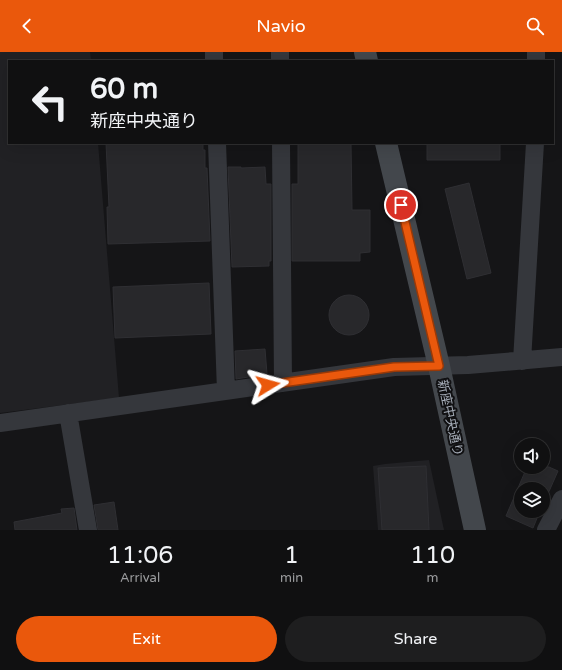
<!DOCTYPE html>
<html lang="en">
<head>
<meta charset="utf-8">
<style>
  body { margin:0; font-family:"Varela Round","Noto Sans JP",sans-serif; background:#1e1e1f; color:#f1f3f6; height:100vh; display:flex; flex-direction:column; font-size:15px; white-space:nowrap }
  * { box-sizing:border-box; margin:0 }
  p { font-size:13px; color:#9c9d9f }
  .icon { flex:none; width:22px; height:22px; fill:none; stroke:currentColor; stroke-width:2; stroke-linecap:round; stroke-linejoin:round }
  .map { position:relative; height:478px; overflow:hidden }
  .panel { display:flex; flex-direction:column; background:#101011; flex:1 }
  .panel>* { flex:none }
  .hud { position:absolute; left:8px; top:8px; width:546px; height:84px; border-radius:0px; box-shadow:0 4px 16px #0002,0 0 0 1px #303031; background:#101011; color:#f1f3f6; overflow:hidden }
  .fabs { position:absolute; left:514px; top:386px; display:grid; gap:8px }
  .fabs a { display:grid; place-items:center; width:36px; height:36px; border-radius:50%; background:#101011; box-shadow:0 4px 16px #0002,0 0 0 1px #303031; font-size:20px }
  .pin { position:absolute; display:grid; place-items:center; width:34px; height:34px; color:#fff; margin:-17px; border:2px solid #fff; border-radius:50%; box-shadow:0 1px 4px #0007 }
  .me { position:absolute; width:44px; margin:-22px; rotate:82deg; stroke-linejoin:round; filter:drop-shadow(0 0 3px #0008) }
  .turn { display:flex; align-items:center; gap:14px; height:84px; padding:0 16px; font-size:18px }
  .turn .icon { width:52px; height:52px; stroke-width:2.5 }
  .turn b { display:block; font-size:28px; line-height:34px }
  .eta { display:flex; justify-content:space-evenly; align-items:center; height:68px; text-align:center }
  .eta b { font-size:24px; font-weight:600; line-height:28px }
  .cta { display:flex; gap:8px; margin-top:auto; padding:8px 16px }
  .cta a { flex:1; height:46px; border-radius:24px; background:#ea580c; color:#fff; font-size:16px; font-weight:600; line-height:46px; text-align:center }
  .cta a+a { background:#1e1e1f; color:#f1f3f6 }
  header { display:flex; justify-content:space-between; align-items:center; height:52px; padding:0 16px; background:#ea580c; color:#fff; font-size:18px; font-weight:600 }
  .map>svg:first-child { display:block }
</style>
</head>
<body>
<header><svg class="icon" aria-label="back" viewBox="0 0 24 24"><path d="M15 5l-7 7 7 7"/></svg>Navio<svg class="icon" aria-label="search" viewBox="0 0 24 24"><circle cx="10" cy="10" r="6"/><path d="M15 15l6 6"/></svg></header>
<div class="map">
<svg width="562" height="478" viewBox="0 0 562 478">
  <rect width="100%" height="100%" fill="#151517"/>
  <path fill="#212124" d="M 0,0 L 90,0 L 91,9 L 9,9 L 9,91 L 98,91 L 119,346 L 0,361 Z
    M 429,408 L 444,478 L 378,478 L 373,414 L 385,412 Z"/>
  <path fill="#28282b" stroke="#2f2f33" d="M 106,91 L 203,91 L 203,98 L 205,98 L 205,116 L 207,116 L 210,189 L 108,192 L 107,155 L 109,155 Z
    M 298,91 L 351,91 L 352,158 L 370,158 L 370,200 L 360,201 L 360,209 L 292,209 L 292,132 L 298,132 Z
    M 427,91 L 500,91 L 500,108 L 427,108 Z
    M 228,115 L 241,115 L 241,116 L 265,115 L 266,132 L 271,132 L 271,209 L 269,209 L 269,214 L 232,215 Z
    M 469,131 L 491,221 L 467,227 L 445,137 Z
    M 209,231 L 211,282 L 115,286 L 113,235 Z
    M329 263a20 20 0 1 1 40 0a20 20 0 1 1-40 0Z
    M 265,297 L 267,322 L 236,327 L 235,299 Z
    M 426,414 L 429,478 L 382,478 L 378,416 Z
    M 527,415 L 549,415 L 558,419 L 543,453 L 543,437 L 521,437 L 521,459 L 540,459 L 533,476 L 506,464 Z
    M 114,450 L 118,478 L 98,478 L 94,453 Z
    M 74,456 L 77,478 L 15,478 L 14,470 L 62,461 L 61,457 Z"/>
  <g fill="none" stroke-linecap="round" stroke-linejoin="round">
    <path stroke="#35373c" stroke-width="18" d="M 214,0 L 214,9
      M 280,0 L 280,9
      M 536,9 L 536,0
      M 217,91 L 226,339
      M 281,91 L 283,331
      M 522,309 L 535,91
      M 68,361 L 88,478
      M 0,371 L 394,315 L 468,313 L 562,305
      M 546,478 L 562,447"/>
    <path stroke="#43474c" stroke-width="22" d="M 365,0 L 367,9
      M 386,91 L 439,314 L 475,478"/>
  </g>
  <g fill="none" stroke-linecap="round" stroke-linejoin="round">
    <defs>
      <path id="route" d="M 268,333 L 394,315 L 439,314 L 401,153"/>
    </defs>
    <use href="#route" stroke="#983908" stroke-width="10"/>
    <use href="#route" stroke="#ea580c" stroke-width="7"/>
  </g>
  <g text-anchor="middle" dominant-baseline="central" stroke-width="4" stroke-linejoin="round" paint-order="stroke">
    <g font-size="13" fill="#a6adb8" stroke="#101012">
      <text transform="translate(450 366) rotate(78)">新座中央通り</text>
    </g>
  </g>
</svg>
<div class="fabs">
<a><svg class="icon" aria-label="sound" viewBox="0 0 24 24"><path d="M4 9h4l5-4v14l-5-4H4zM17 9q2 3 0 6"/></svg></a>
<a><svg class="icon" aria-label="layers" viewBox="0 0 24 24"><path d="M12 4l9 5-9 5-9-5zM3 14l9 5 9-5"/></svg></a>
</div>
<div class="pin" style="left:401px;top:153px;background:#d93025"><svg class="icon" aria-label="arrive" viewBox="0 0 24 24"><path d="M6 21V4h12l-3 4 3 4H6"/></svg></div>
<svg class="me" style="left:268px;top:333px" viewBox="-20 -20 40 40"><path d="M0-17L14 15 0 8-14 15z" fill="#ea580c" stroke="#fff" stroke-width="4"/></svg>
<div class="hud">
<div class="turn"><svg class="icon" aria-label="left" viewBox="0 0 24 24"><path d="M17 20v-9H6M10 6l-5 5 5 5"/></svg><div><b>60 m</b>新座中央通り</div></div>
</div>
</div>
<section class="panel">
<div class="eta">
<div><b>11:06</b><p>Arrival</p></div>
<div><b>1</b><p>min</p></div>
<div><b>110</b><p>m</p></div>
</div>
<div class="cta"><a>Exit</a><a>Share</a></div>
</section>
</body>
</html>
